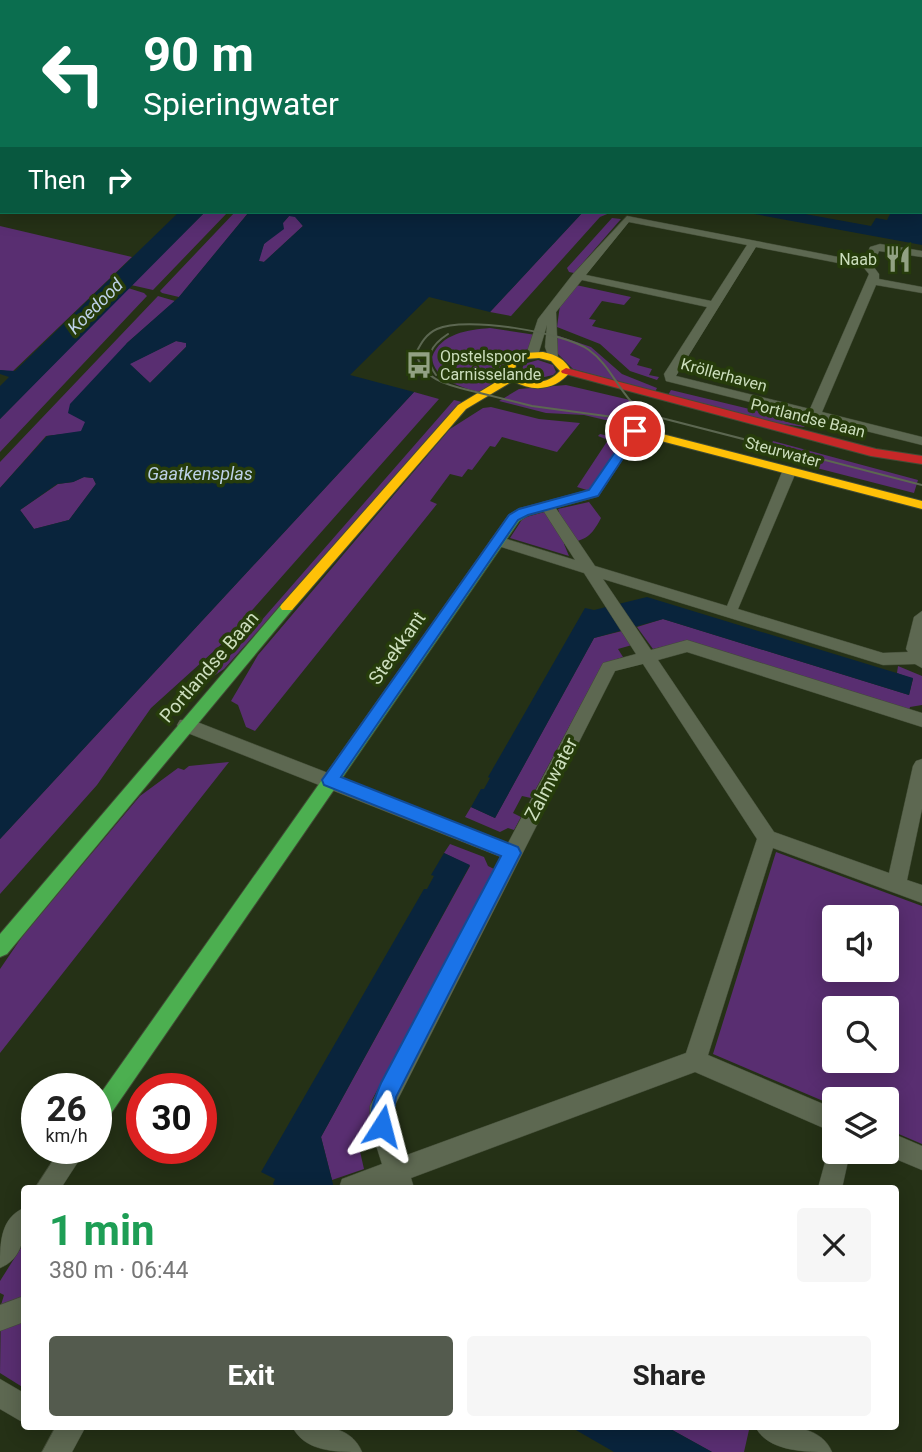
<!DOCTYPE html>
<html lang="en">
<head>
<meta charset="utf-8">
<style>
  body { margin:0; font-family:Roboto,sans-serif; background:#f6f6f6; color:#222; height:100vh; display:flex; flex-direction:column; font-size:26px; white-space:nowrap }
  * { box-sizing:border-box; margin:0 }
  p { font-size:23px; color:#767676 }
  .icon { flex:none; width:38px; height:38px; fill:none; stroke:currentColor; stroke-width:2; stroke-linecap:round; stroke-linejoin:round }
  .map { position:relative; flex:1; overflow:hidden }
  .details { position:absolute; left:21px; top:1185px; width:878px; height:245px; display:flex; flex-direction:column; background:#fff; border-radius:7px; box-shadow:0 4px 18px #0003 }
  .details>* { flex:none }
  .guide { position:absolute; left:0px; top:0px; width:922px; height:214px; box-shadow:0 4px 18px #0003; background:#0b6e4f; color:#fff; overflow:hidden }
  .tools { position:absolute; left:822px; top:905px; display:grid; gap:14px }
  .tools a { display:grid; place-items:center; width:77px; height:77px; border-radius:7px; background:#fff; box-shadow:0 4px 18px #0003; font-size:35px }
  .speed { position:absolute; left:21px; top:1073px; display:flex; gap:14px; font-size:35px; font-weight:700; text-align:center }
  .speed>* { display:grid; place-content:center; width:91px; height:91px; border-radius:50%; background:#fff; box-shadow:0 4px 18px #0003; line-height:1 }
  .speed small { font-size:18px; font-weight:400 }
  .speed .limit { border:10px solid #d22; background:#fff; color:#111 }
  .pin { position:absolute; display:grid; place-items:center; width:60px; height:60px; color:#fff; margin:-30px; border:4px solid #fff; border-radius:50%; box-shadow:0 2px 7px #0007 }
  .me { position:absolute; width:77px; margin:-38px; rotate:9deg; stroke-linejoin:round; filter:drop-shadow(0 0 5px #0008) }
  .turn { display:flex; align-items:center; gap:24px; height:147px; padding:0 28px; font-size:32px }
  .turn .icon { width:91px; height:91px; stroke-width:2.5 }
  .turn b { display:block; font-size:49px; line-height:60px }
  .then { display:flex; align-items:center; height:66px; padding:0 28px; background:#0003; gap:14px; font-size:26px }
  .round { display:grid; place-items:center; flex:none; width:74px; height:74px; border-radius:7px; background:#f6f6f6 }
  .headline { display:flex; align-items:center; justify-content:space-between; height:119px; padding:0 28px }
  h1 { font-size:42px; font-weight:700; line-height:52px; color:#1e9e55 }
  .action { display:flex; gap:14px; margin-top:auto; padding:14px 28px }
  .action a { flex:1; height:80px; border-radius:7px; background:#545b4e; color:#fff; font-size:28px; font-weight:700; line-height:80px; text-align:center }
  .action a+a { background:#f6f6f6; color:#222 }
  .map>svg:first-child { display:block }
</style>
</head>
<body>
<div class="map">
<svg width="922" height="1452" viewBox="0 0 922 1452">
  <rect width="100%" height="100%" fill="#253116"/>
  <path fill="#592e71" fill-rule="evenodd" d="M 205,212 L 228,212 L 153,290 L 131,285 Z
    M 235,212 L 249,212 L 179,297 L 162,293 L 160,291 Z
    M 583,212 L 612,212 L 600,217 L 511,316 L 490,312 Z
    M 289,216 L 295,216 L 303,226 L 264,262 L 258,261 L 264,244 Z
    M 612,218 L 621,219 L 574,273 L 569,272 L 567,268 Z
    M 0,226 L 132,257 L 12,372 L 0,370 Z
    M 576,285 L 631,297 L 624,305 L 602,301 L 589,319 L 596,320 L 592,326 L 642,338 L 630,355 L 640,359 L 637,365 L 652,369 L 649,375 L 659,377 L 657,380 L 630,371 L 600,344 L 557,327 L 560,305 Z
    M 128,288 L 144,293 L 147,296 L 0,452 L 0,419 Z
    M 158,296 L 175,301 L 127,343 L 81,432 L 46,436 L 0,488 L 0,462 Z
    M 490,328 L 536,335 L 530,348 L 513,357 L 502,376 L 480,392 C 462,388 433,379 432,357 C 441,333 468,330 490,328 Z
    M 556,335 L 591,347 L 622,374 L 657,388 L 655,392 L 573,369 L 557,353 Z
    M 176,341 L 187,343 L 186,347 L 150,383 L 129,364 Z
    M 538,360 L 553,365 L 556,372 L 553,375 L 536,379 L 521,372 L 524,364 Z
    M 566,385 L 647,404 L 635,424 L 631,426 L 584,415 L 546,413 L 499,401 L 519,389 Z
    M 671,390 L 807,423 L 804,427 L 770,422 L 668,395 Z
    M 414,392 L 439,399 L 224,642 L 151,708 L 97,785 L 0,894 L 0,839 Z
    M 454,400 L 462,402 L 224,669 L 195,689 L 194,686 L 234,652 Z
    M 491,407 L 539,419 L 580,423 L 557,452 L 502,437 L 495,447 L 490,446 L 472,470 L 468,469 L 462,477 L 450,474 L 430,501 L 437,504 L 433,509 L 255,731 L 246,727 L 238,705 L 231,701 L 258,655 L 450,429 L 483,408 Z
    M 600,434 L 623,439 L 590,491 L 577,487 L 608,440 L 598,436 Z
    M 773,441 L 918,480 L 914,493 L 766,455 Z
    M 84,477 L 93,478 L 96,484 L 69,520 L 34,529 L 20,510 L 58,484 L 73,482 Z
    M 589,502 L 601,518 C 591,537 586,540 564,544 L 569,556 L 510,538 L 523,518 L 544,512 L 547,514 L 559,512 L 558,509 Z
    M 663,619 L 909,695 L 913,679 L 897,673 L 898,666 L 922,676 L 922,705 L 910,707 L 909,711 L 679,643 L 653,649 L 637,627 Z
    M 622,631 L 632,645 L 618,649 L 623,657 L 608,662 L 600,669 L 531,798 L 522,796 L 513,813 L 521,817 L 514,830 L 508,828 L 500,832 L 465,817 L 471,807 L 495,818 L 594,638 Z
    M 229,762 L 0,1053 L 0,969 L 24,934 L 140,796 L 178,768 L 184,770 L 189,766 Z
    M 450,844 L 484,857 L 488,866 L 494,869 L 372,1100 L 370,1110 L 376,1140 L 359,1147 L 364,1169 L 332,1180 L 321,1137 L 470,866 L 444,853 Z
    M 776,852 L 922,906 L 922,1144 L 887,1129 L 887,1099 L 835,1099 L 835,1106 L 713,1054 ZM 835,917 L 887,917 L 887,970 L 835,970 ZM 835,1008 L 887,1008 L 887,1060 L 835,1060 Z
    M 24,1243 L 24,1388 L 0,1373 L 1,1305 L 4,1295 L 0,1293 L 0,1281 Z
    M 665,1426 L 742,1426 L 749,1430 L 744,1452 L 712,1452 Z"/>
  <path fill="#09243c" fill-rule="evenodd" d="M 922,0 L 922,62 L 920,2 L 655,1 Z
    M 922,151 L 922,245 L 743,212 L 794,212 L 871,226 L 876,218 L 887,220 L 891,212 L 920,212 Z
    M 179,212 L 205,212 L 0,419 L 0,386 L 9,377 L 0,374 L 0,370 L 15,371 Z
    M 249,212 L 583,212 L 490,312 L 429,297 L 350,375 L 414,392 L 0,839 L 0,488 L 47,436 L 81,431 L 85,422 L 68,413 L 70,404 L 127,343 L 179,297 ZM 289,216 L 295,217 L 303,226 L 264,262 L 259,261 L 264,244 L 284,229 L 283,223 ZM 176,341 L 186,343 L 186,347 L 150,383 L 130,364 ZM 84,477 L 93,478 L 96,484 L 69,520 L 34,529 L 20,510 L 57,484 L 73,482 Z
    M 647,597 L 913,678 L 909,695 L 663,619 L 594,638 L 495,818 L 471,807 L 481,789 L 484,789 L 490,778 L 488,777 L 585,608 L 594,610 Z
    M 444,853 L 470,865 L 321,1137 L 334,1188 L 277,1188 L 273,1184 L 275,1179 L 261,1172 L 424,889 L 427,889 L 434,876 L 431,875 Z
    M 569,1426 L 665,1426 L 712,1452 L 614,1452 Z"/>
  <g fill="none" stroke-linecap="round" stroke-linejoin="round">
    <defs>
      <path id="street" d="M 920,107 L 922,107 L 922,111 L 920,111 Z
        M 2,194 L 2,200 L 0,201 L 0,195 Z
        M 627,216 L 864,262 L 870,247 L 880,244 L 922,251 L 922,257 L 879,251 L 873,266 L 879,274 L 879,279 L 922,287 L 922,293 L 876,285 L 822,412 L 922,437 L 922,445 L 666,381 L 664,374 L 707,307 L 582,280 L 556,312 L 558,361 L 550,361 L 545,347 L 547,325 L 538,355 L 528,358 L 526,355 L 538,319 L 573,274 ZM 629,222 L 747,245 L 711,301 L 586,275 ZM 756,247 L 864,268 L 869,274 L 810,409 L 676,376 Z
        M 789,468 L 796,472 L 738,609 L 883,653 L 908,652 L 906,649 L 914,617 L 922,611 L 922,668 L 915,664 L 883,665 L 603,579 L 651,650 L 687,640 L 922,713 L 922,727 L 687,652 L 658,660 L 774,832 L 889,873 L 913,766 L 916,761 L 922,759 L 922,809 L 907,880 L 922,885 L 922,903 L 773,848 L 708,1055 L 835,1109 L 835,1133 L 695,1072 L 411,1178 L 414,1188 L 390,1188 L 389,1186 L 339,1188 L 342,1179 L 382,1164 L 370,1126 L 370,1106 L 501,857 L 180,730 L 177,725 L 180,720 L 192,720 L 508,843 L 603,663 L 636,654 L 584,573 L 492,544 L 490,541 L 492,538 L 497,536 L 575,560 L 541,507 L 548,503 L 553,504 L 595,566 L 727,606 L 782,472 ZM 643,664 L 757,839 L 686,1053 L 404,1156 L 394,1126 L 394,1107 L 615,671 Z
        M 887,1131 L 922,1146 L 922,1170 L 879,1152 L 887,1152 Z
        M 835,1141 L 835,1152 L 850,1152 L 842,1188 L 818,1188 L 830,1144 Z
        M 61,1148 L 87,1148 L 61,1188 L 35,1188 Z
        M 24,1208 C 26,1230 25,1258 0,1268 C 0,1244 0,1218 24,1208 Z
        M 24,1296 L 24,1322 L 0,1331 L 0,1305 Z
        M 0,1379 L 24,1393 L 24,1423 L 0,1409 Z
        M 56,1426 L 86,1426 L 72,1452 L 42,1452 Z
        M 292,1426 C 318,1426 350,1423 362,1452 C 336,1452 304,1452 292,1426 Z
        M 755,1426 C 782,1426 820,1423 832,1452 C 806,1452 767,1452 755,1426 Z"/>
      <path id="fast" d="M 547,502 L 553,506 L 552,509 L 529,515 L 519,521 L 103,1125 L 96,1128 L 96,1100 L 509,515 L 519,509 Z
        M 287,602 L 294,607 L 292,610 L 7,954 L 0,957 L 0,934 L 282,604 Z"/>
      <path id="slow" d="M 543,352 C 557,355 565,359 571,371 C 556,390 534,393 513,381 L 466,409 L 292,610 L 282,610 L 280,607 L 282,604 L 458,405 L 506,376 L 503,373 L 507,361 L 523,353 ZM 539,358 L 551,361 L 560,371 C 546,386 530,384 515,372 L 516,365 L 525,359 Z
        M 635,427 L 922,501 L 922,509 L 638,435 L 598,496 L 547,510 L 542,509 L 542,503 L 590,490 L 631,429 Z"/>
      <path id="jam" d="M 566,368 L 876,449 L 922,456 L 922,464 L 871,456 L 562,373 L 561,371 Z"/>
    </defs>
    <use href="#street" stroke="#424c36" stroke-width="1"/>
    <use href="#fast" stroke="#424c36" stroke-width="2"/>
    <use href="#slow" stroke="#424c36" stroke-width="2"/>
    <use href="#jam" stroke="#424c36" stroke-width="2"/>
    <use href="#street" fill="#5d6851" fill-rule="evenodd"/>
    <use href="#fast" fill="#4caf50" fill-rule="evenodd"/>
    <use href="#slow" fill="#ffc107" fill-rule="evenodd"/>
    <use href="#jam" fill="#c62828" fill-rule="evenodd"/>
    <path stroke="#5c6751" stroke-width="2" d="M 436,375 C 423,358 431,345 448,334
      M 464,389 L 532,406 L 650,422
      M 472,391 C 447,385 423,380 416,353 C 421,343 426,334 437,329 C 465,316 564,332 589,350 C 613,367 620,398 646,414 L 922,485"/>
  </g>
  <path fill="#1a73e8" stroke="#114b97" stroke-width="2" d="M 631,429 L 641,431 L 598,496 L 528,515 L 518,520 L 341,777 L 518,847 L 521,853 L 396,1097 L 390,1134 L 382,1137 L 375,1134 C 367,1115 374,1100 381,1083 L 501,856 L 324,785 L 322,780 L 509,515 L 519,509 L 589,490 Z"/>
  <defs>
    <symbol id="restaurant-bare" viewBox="-9 -9 18 18"><path d="M-5-6h1v4h1v-4h1v4h1v-4h1v5L-1.5 .5V6h-2V.5L-5-1ZM5-6V6H3V1.5H1.5Q1.5-4 5-6Z" fill="#92a183" stroke="#263c0b" stroke-width="2.5" paint-order="stroke"/></symbol>
    <symbol id="bus-bare" viewBox="-9 -9 18 18"><path d="M-5-6H5V4H4V6H2V4H-2V6H-4V4H-5ZM-3.5-4V0h7V-4ZM-3.5 1.2v1.5H-2V1.2ZM2 1.2v1.5H3.5V1.2Z" fill="#92a183" stroke="#263c0b" stroke-width="2.5" paint-order="stroke"/></symbol>
  </defs>
  <g fill-rule="evenodd">
    <use href="#restaurant-bare" x="879" y="240" width="38" height="38"/>
    <use href="#bus-bare" x="400" y="346" width="38" height="38"/>
  </g>
  <g text-anchor="middle" dominant-baseline="central" stroke-width="7" stroke-linejoin="round" paint-order="stroke">
    <g font-size="16" fill="#ccdebd" stroke="#263c0b" text-anchor="end">
      <text x="877" y="259">Naab</text>
      <text x="440" y="356" text-anchor="start">Opstelspoor<tspan x="440" dy="18">Carnisselande</tspan></text>
    </g>
    <g font-size="16" fill="#ccdebd" stroke="#263c0b">
      <text transform="translate(724 375) rotate(15)">Kröllerhaven</text>
      <text transform="translate(808 418) rotate(14)">Portlandse Baan</text>
      <text transform="translate(783 452) rotate(15)">Steurwater</text>
    </g>
    <g font-size="18" font-style="italic" fill="#bdd1e7" stroke="#263c0b">
      <text transform="translate(95 306) rotate(-45)">Koedood</text>
      <text x="200" y="473">Gaatkensplas</text>
    </g>
    <g font-size="19" fill="#ccdebd" stroke="#263c0b">
      <text transform="translate(397 648) rotate(-55)">Steekkant</text>
      <text transform="translate(209 667) rotate(-49)">Portlandse Baan</text>
      <text transform="translate(551 779) rotate(-62)">Zalmwater</text>
    </g>
  </g>
</svg>
<div class="tools">
<a><svg class="icon" aria-label="sound" viewBox="0 0 24 24"><path d="M4 9h4l5-4v14l-5-4H4zM17 9q2 3 0 6"/></svg></a>
<a><svg class="icon" aria-label="search" viewBox="0 0 24 24"><circle cx="10" cy="10" r="6"/><path d="M15 15l6 6"/></svg></a>
<a><svg class="icon" aria-label="layers" viewBox="0 0 24 24"><path d="M12 4l9 5-9 5-9-5zM3 14l9 5 9-5"/></svg></a>
</div>
<div class="speed"><div>26<small>km/h</small></div><div class="limit">30</div></div>
<div class="pin" style="left:635px;top:431px;background:#d93025"><svg class="icon" aria-label="arrive" viewBox="0 0 24 24"><path d="M6 21V4h12l-3 4 3 4H6"/></svg></div>
<svg class="me" style="left:382px;top:1126px" viewBox="-20 -20 40 40"><path d="M0-17L14 15 0 8-14 15z" fill="#1a73e8" stroke="#fff" stroke-width="4"/></svg>
<div class="guide">
<div class="turn"><svg class="icon" aria-label="left" viewBox="0 0 24 24"><path d="M17 20v-9H6M10 6l-5 5 5 5"/></svg><div><b>90 m</b>Spieringwater</div></div>
<div class="then">Then<svg class="icon" aria-label="right" viewBox="0 0 24 24"><path d="M7 20v-9h11M14 6l5 5-5 5"/></svg></div>
</div>
<section class="details">
<div class="headline"><div><h1>1 min</h1><p>380 m · 06:44</p></div><a class="round"><svg class="icon" aria-label="close" viewBox="0 0 24 24"><path d="M6 6l12 12M18 6L6 18"/></svg></a></div>
<div class="action"><a>Exit</a><a>Share</a></div>
</section>
</div>
</body>
</html>
